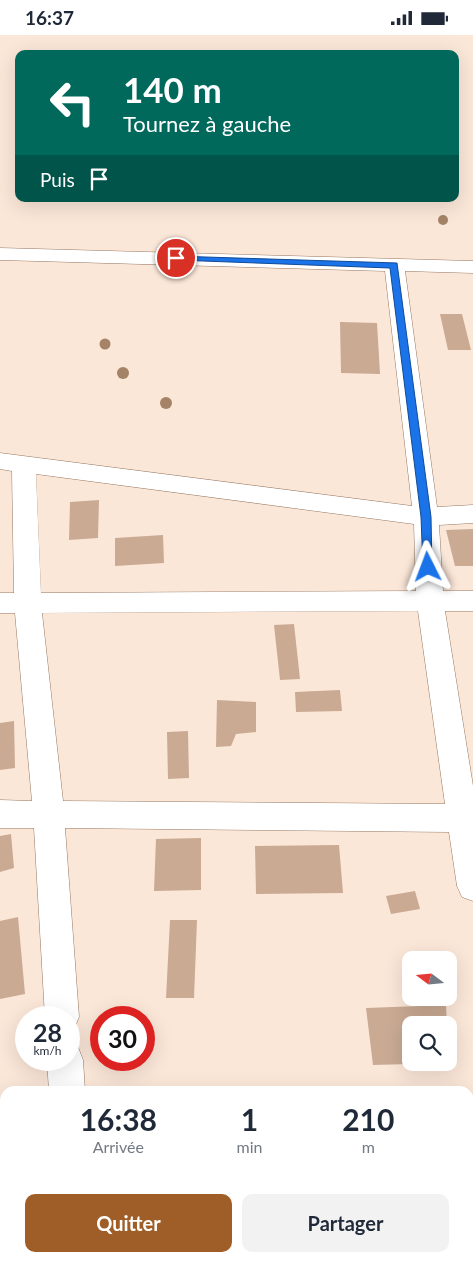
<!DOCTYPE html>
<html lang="fr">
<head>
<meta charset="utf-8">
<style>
  body { margin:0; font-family:Lato,sans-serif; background:#f2f2f3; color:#1f2937; height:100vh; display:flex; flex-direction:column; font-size:19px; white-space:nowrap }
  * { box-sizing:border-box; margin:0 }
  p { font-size:16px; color:#747a83 }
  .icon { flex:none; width:28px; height:28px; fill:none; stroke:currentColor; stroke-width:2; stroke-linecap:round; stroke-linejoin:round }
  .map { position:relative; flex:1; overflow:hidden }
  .drawer { position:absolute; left:0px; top:1051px; width:474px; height:176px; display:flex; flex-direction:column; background:#fff; border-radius:15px 15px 0 0; box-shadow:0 5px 20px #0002 }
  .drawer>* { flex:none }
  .top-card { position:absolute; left:15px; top:15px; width:444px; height:152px; border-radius:10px; box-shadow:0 5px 20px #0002; background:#00695c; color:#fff; overflow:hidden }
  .needle { width:32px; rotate:286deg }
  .tools { position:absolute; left:402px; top:916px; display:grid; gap:10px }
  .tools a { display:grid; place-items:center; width:55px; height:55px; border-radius:10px; background:#fff; box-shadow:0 5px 20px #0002; font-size:25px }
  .speed { position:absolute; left:15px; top:971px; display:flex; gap:10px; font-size:25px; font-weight:700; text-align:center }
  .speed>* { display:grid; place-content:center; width:65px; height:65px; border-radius:50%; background:#fff; box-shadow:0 5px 20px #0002; line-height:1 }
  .speed small { font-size:12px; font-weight:400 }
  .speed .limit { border:8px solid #d22; background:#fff; color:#111 }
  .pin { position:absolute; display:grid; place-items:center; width:42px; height:42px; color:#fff; margin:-21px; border:2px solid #fff; border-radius:50%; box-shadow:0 1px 5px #0007 }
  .me { position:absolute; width:55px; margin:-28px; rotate:357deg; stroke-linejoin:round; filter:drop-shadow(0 0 4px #0008) }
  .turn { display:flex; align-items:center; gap:18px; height:105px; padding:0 25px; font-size:22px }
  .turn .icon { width:65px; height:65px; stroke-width:2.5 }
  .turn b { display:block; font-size:35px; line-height:42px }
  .then { display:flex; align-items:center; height:48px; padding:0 25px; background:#0003; gap:10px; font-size:19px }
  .eta { display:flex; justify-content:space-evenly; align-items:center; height:85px; text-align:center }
  .eta b { font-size:30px; font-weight:700; line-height:35px }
  .cta { display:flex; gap:10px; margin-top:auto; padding:10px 25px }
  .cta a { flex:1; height:58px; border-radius:10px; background:#9f5e28; color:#fff; font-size:20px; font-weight:700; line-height:58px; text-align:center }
  .cta a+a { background:#f2f2f3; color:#1f2937 }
  .status { display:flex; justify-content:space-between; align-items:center; height:35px; padding:0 25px; background:#fff; direction:ltr }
  .status svg { height:14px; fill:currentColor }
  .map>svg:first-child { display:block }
</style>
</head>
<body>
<div class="status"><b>16:37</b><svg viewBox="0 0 49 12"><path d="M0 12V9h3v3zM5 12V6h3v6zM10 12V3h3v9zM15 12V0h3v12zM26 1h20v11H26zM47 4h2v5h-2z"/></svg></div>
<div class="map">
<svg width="473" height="1227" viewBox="0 0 473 1227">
  <rect width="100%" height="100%" fill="#fbe7d8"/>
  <path fill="#caaa93" d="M 440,279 L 462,279 L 471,315 L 448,315 Z
    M 340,287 L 377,288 L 380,339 L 341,338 Z
    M 99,465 L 98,503 L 69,505 L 70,467 Z
    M 473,494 L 473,531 L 455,531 L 446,495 Z
    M 163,500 L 164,528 L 115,531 L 115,503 Z
    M 294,589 L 300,644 L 280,645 L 274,590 Z
    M 340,655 L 342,676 L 296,677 L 295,657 Z
    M 217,665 L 256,667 L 256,697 L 236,699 L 231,711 L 216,712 Z
    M 14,686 L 15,733 L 0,735 L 0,688 Z
    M 188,696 L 189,743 L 168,744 L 167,697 Z
    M 11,799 L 14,833 L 0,837 L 0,801 Z
    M 201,803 L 201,855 L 154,856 L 156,804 Z
    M 339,810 L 343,858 L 256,859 L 255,811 Z
    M 415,856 L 420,874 L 391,879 L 386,861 Z
    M 18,882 L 25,959 L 0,964 L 0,886 Z
    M 170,885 L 197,885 L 194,963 L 166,963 Z
    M 446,970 L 447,990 L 411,990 L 411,1029 L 373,1030 L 366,973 Z"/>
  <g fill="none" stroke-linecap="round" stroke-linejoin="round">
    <defs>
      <path id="street" d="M 0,213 L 473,226 L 473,238 L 405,236 L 437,472 L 473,470 L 473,488 L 439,490 L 443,556 L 473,556 L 473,576 L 445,576 L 473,751 L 473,866 L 462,862 L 457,851 L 449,797 L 65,793 L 79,982 L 74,994 L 69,997 L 69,982 L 45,982 L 34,793 L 0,793 L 0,765 L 32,766 L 15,578 L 0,578 L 0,558 L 14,558 L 12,436 L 0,434 L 0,418 L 412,471 L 385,236 L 0,225 ZM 36,439 L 414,489 L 416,556 L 41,558 ZM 418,576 L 445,769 L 63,766 L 42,578 Z
        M 69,1009 L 78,1012 L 83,1025 L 85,1056 L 49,1056 L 47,1025 L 69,1025 Z
        M 58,1222 L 98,1222 L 98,1227 L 58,1227 Z"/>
    </defs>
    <use href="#street" stroke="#977862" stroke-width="1"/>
    <use href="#street" fill="#fff" fill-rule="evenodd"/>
  </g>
  <g fill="#a48367">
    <circle cx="443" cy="185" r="5"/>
    <circle cx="105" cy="309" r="5.5"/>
    <circle cx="123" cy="338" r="6"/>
    <circle cx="166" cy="368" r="6"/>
  </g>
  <path fill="#1a73e8" stroke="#114b97" d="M 173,221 L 397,228 L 431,482 L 432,535 L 424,535 L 423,532 L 421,482 L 390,233 L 176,225 L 173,224 Z"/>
</svg>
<div class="tools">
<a><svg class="needle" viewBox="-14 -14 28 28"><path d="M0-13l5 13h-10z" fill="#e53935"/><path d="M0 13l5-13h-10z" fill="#747a83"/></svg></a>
<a><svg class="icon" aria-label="search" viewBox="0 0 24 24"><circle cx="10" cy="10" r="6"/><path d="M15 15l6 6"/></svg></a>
</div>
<div class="speed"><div>28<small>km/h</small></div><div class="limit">30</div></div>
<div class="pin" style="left:176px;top:223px;background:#d93025"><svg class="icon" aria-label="arrive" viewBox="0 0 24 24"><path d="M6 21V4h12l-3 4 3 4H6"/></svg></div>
<svg class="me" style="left:428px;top:532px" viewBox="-20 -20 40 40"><path d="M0-17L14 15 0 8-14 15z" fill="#1a73e8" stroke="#fff" stroke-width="4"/></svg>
<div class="top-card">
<div class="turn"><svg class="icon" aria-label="left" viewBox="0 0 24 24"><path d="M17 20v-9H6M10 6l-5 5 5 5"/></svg><div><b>140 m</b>Tournez à gauche</div></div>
<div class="then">Puis<svg class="icon" aria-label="arrive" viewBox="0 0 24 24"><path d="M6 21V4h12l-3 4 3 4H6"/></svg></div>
</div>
<section class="drawer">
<div class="eta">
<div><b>16:38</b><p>Arrivée</p></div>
<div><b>1</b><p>min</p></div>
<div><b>210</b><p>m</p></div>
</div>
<div class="cta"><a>Quitter</a><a>Partager</a></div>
</section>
</div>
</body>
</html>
